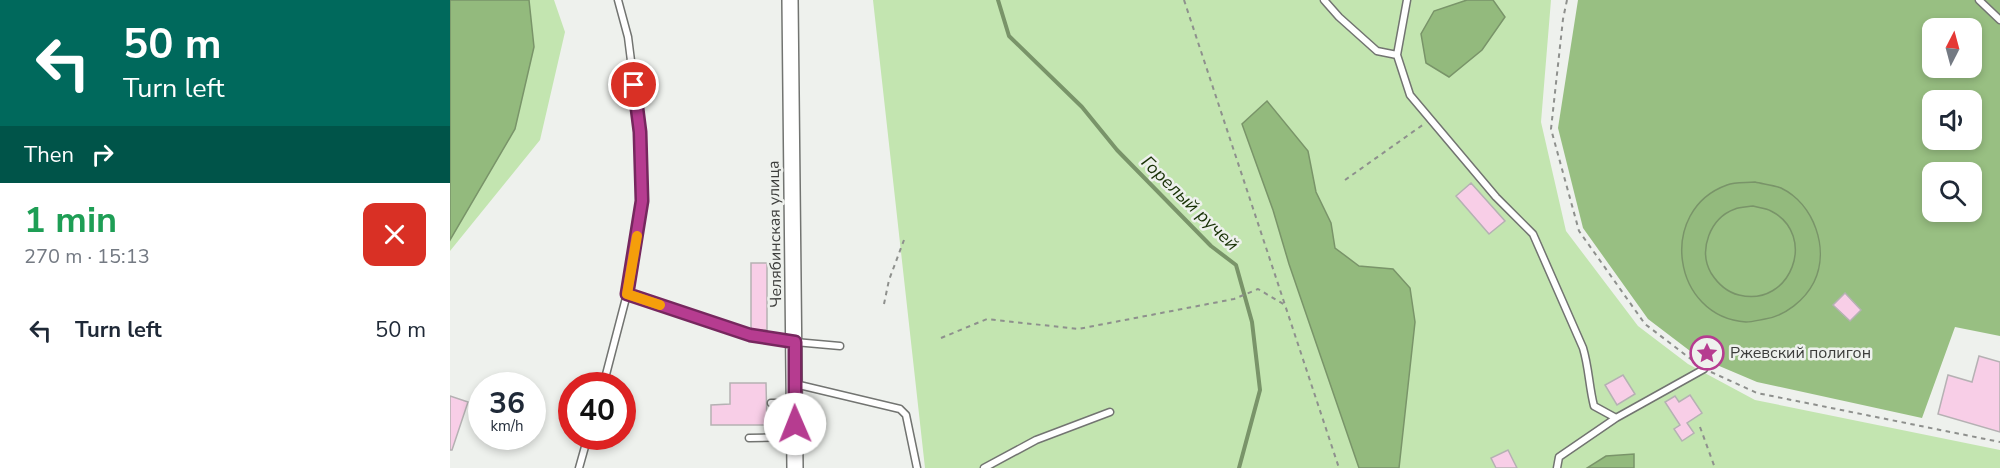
<!DOCTYPE html>
<html lang="en">
<head>
<meta charset="utf-8">
<style>
  body { margin:0; font-family:"Nunito Sans",sans-serif; background:#f2f2f3; color:#1f2937; height:100vh; display:flex; flex-direction:column; font-size:22px; white-space:nowrap }
  * { box-sizing:border-box; margin:0 }
  p { font-size:20px; color:#747a83 }
  .icon { flex:none; width:33px; height:33px; fill:none; stroke:currentColor; stroke-width:2; stroke-linecap:round; stroke-linejoin:round }
  .map { position:relative; flex:1; overflow:hidden }
  .drawer { display:flex; flex-direction:column; background:#fff; width:450px }
  .drawer>* { flex:none }
  .guide { background:#00695c; color:#fff; overflow:hidden }
  .needle { width:39px; rotate:6deg }
  .buttons { position:absolute; left:1472px; top:18px; display:grid; gap:12px }
  .buttons a { display:grid; place-items:center; width:60px; height:60px; border-radius:12px; background:#fff; box-shadow:0 3px 9px #0003; font-size:30px }
  .speed { position:absolute; left:18px; top:372px; display:flex; gap:12px; font-size:30px; font-weight:700; text-align:center }
  .speed>* { display:grid; place-content:center; width:78px; height:78px; border-radius:50%; background:#fff; box-shadow:0 3px 9px #0003; line-height:1 }
  .speed small { font-size:15px; font-weight:400 }
  .speed .limit { border:9px solid #d22; background:#fff; color:#111 }
  .pin { position:absolute; display:grid; place-items:center; width:51px; height:51px; color:#fff; margin:-26px; border:3px solid #fff; border-radius:50%; box-shadow:0 2px 6px #0007 }
  .me { position:absolute; width:66px; margin:-33px; rotate:359deg; stroke-linejoin:round; filter:drop-shadow(0 0 4px #0008) }
  .turn { display:flex; align-items:center; gap:21px; height:126px; padding:0 24px; font-size:27px }
  .turn .icon { width:78px; height:78px; stroke-width:2.5 }
  .turn b { display:block; font-size:42px; line-height:51px }
  .then { display:flex; align-items:center; height:57px; padding:0 24px; background:#0003; gap:12px; font-size:22px }
  .round { display:grid; place-items:center; flex:none; width:63px; height:63px; border-radius:12px; background:#f2f2f3 }
  .overview { display:flex; align-items:center; justify-content:space-between; height:102px; padding:0 24px }
  h1 { font-size:36px; font-weight:700; line-height:45px; color:#1e9e55 }
  ul { padding:0; list-style:none }
  li { display:flex; align-items:center; gap:18px; height:90px; padding:0 24px }
  li div { flex:1 }
  li b { display:block; font-size:22px }
  li em { font-style:normal }
  main { display:flex; flex:1; min-height:0 }
  .map>svg:first-child { display:block }
</style>
</head>
<body>
<main>
<section class="drawer">
<div class="guide">
<div class="turn"><svg class="icon" aria-label="left" viewBox="0 0 24 24"><path d="M17 20v-9H6M10 6l-5 5 5 5"/></svg><div><b>50 m</b>Turn left</div></div>
<div class="then">Then<svg class="icon" aria-label="right" viewBox="0 0 24 24"><path d="M7 20v-9h11M14 6l5 5-5 5"/></svg></div>
</div>
<div class="overview"><div><h1>1 min</h1><p>270 m · 15:13</p></div><a class="round" style="background:#d93025;color:#fff"><svg class="icon" aria-label="close" viewBox="0 0 24 24"><path d="M6 6l12 12M18 6L6 18"/></svg></a></div>
<ul>
<li><svg class="icon" aria-label="left" viewBox="0 0 24 24"><path d="M17 20v-9H6M10 6l-5 5 5 5"/></svg><div><b>Turn left</b></div><em>50 m</em></li>
</ul>
</section>
<div class="map">
<svg width="1550" height="468" viewBox="0 0 1550 468">
  <rect width="100%" height="100%" fill="#eef1ed"/>
  <path fill="#c3e5b0" d="M 79,0 L 104,0 L 115,32 L 90,140 L 0,251 L 0,240 L 84,47 Z
    M 423,0 L 1101,0 L 1091,122 L 1116,231 L 1188,326 L 1238,364 L 1305,400 L 1550,450 L 1550,468 L 1184,468 L 1184,454 L 1156,456 L 1137,468 L 949,468 L 965,322 L 943,269 L 909,266 L 885,248 L 881,223 L 866,192 L 858,151 L 823,210 L 839,264 L 909,468 L 475,468 Z"/>
  <path fill="#98bf82" fill-rule="evenodd" d="M 1128,0 L 1550,0 L 1550,336 L 1505,327 L 1472,418 L 1307,382 L 1248,357 L 1198,319 L 1133,228 L 1108,128 ZM 1482,28 L 1521,28 L 1521,68 L 1482,68 ZM 1482,100 L 1521,100 L 1521,140 L 1482,140 ZM 1482,172 L 1521,172 L 1521,212 L 1482,212 Z"/>
  <path fill="#93ba7d" stroke="#799469" stroke-width="1.5" fill-rule="evenodd" d="M 0,0 L 79,0 L 84,47 L 65,129 L 0,240 Z
    M 1017,0 L 1043,0 L 1055,17 L 1032,50 L 999,77 L 976,63 L 971,34 L 984,11 Z
    M 817,101 L 858,151 L 866,192 L 881,223 L 885,248 L 909,266 L 943,269 L 960,288 L 965,322 L 949,468 L 909,468 L 839,264 L 823,210 L 792,124 Z
    M 1305,182 C 1313,184 1323,185 1331,188 C 1364,204 1380,249 1364,282 C 1355,300 1335,316 1315,319 C 1309,320 1302,322 1296,322 C 1222,317 1207,210 1277,185 C 1285,182 1296,183 1305,182 ZM 1303,206 C 1309,208 1316,208 1321,211 C 1368,235 1341,308 1289,295 C 1276,292 1268,284 1261,273 C 1248,250 1260,218 1285,209 C 1290,207 1297,207 1303,206 Z
    M 1184,454 L 1184,468 L 1137,468 L 1156,456 Z"/>
  <g fill="none" stroke-linecap="round" stroke-linejoin="round">
    <path stroke="#799469" stroke-width="4" d="M 548,0 L 559,36 L 632,107 L 667,150 L 761,246 L 786,265 L 802,322 L 810,390 L 789,468"/>
  </g>
  <path fill="#f8cee7" stroke="#b5b1b3" stroke-width="1.5" d="M 1021,183 L 1055,221 L 1039,234 L 1006,196 Z
    M 301,263 L 317,263 L 317,330 L 301,330 Z
    M 1395,293 L 1411,310 L 1400,321 L 1383,305 Z
    M 1529,356 L 1550,362 L 1550,432 L 1488,414 L 1498,375 L 1522,382 Z
    M 1173,375 L 1185,394 L 1167,405 L 1155,385 Z
    M 280,383 L 316,383 L 317,425 L 261,425 L 261,405 L 280,404 Z
    M 1240,395 L 1252,413 L 1237,423 L 1244,433 L 1232,441 L 1224,429 L 1230,425 L 1215,402 L 1225,396 L 1229,402 Z
    M 0,396 L 18,402 L 2,450 L 0,450 Z
    M 1058,450 L 1067,468 L 1046,468 L 1041,458 Z"/>
  <g fill="none" stroke-linecap="round" stroke-linejoin="round">
    <defs>
      <path id="service" d="M 874,0 L 889,17 L 927,51 L 947,55
        M 957,0 L 947,55 L 960,95 L 1046,197 L 1083,234 L 1133,348 C 1139,368 1139,387 1144,406 L 1166,418 L 1254,369
        M 1529,0 L 1550,20
        M 177,294 L 300,335 L 345,342 L 390,346
        M 345,384 L 450,409 L 456,415 L 467,468
        M 153,386 L 177,294 L 192,201 L 190,132 L 178,37 L 168,0
        M 321,403 L 344,403
        M 299,438 L 343,437
        M 129,468 L 138,436
        M 534,468 L 586,440 L 660,412
        M 1107,468 L 1109,457 L 1166,418"/>
      <path id="tertiary" d="M 340,0 L 345,468"/>
    </defs>
    <use href="#service" stroke="#727471" stroke-width="9"/>
    <use href="#tertiary" stroke="#727471" stroke-width="18"/>
    <path stroke="#8e908d" stroke-width="2" stroke-dasharray="4.5 4.5" stroke-linecap="butt" d="M 734,0 L 889,468
      M 1117,0 L 1113,19 L 1101,129 L 1129,231 L 1195,324 L 1246,363
      M 895,180 L 974,124
      M 434,304 L 439,280 L 454,240
      M 491,338 L 537,319 L 628,329 L 784,299 L 808,289 L 835,305
      M 1261,372 L 1307,393 L 1550,442
      M 1250,427 L 1265,468"/>
    <use href="#service" stroke="#fff" stroke-width="6"/>
    <use href="#tertiary" stroke="#fff" stroke-width="15"/>
  </g>
  <g fill="none" stroke-linecap="round" stroke-linejoin="round">
    <defs>
      <path id="route" d="M 184,85 L 190,132 L 192,201 L 177,294 L 300,335 L 345,342 L 345,424"/>
    </defs>
    <use href="#route" stroke="#76275e" stroke-width="15"/>
    <use href="#route" stroke="#b63c90" stroke-width="10"/>
    <path stroke="#f59e0b" stroke-width="10" d="M 187,236 L 177,294 L 210,305"/>
  </g>
  <defs>
    <symbol id="sight-ring" viewBox="-11 -11 22 22"><circle r="9.5" fill="#eef1ed" stroke="#b63c90" stroke-width="1.5"/><path d="M0-6L1.8-2.2L6-1.7L2.9 1.2L3.7 5.4L0 3.3L-3.7 5.4L-2.9 1.2L-6-1.7L-1.8-2.2Z" fill="#b63c90"/></symbol>
  </defs>
  <g fill-rule="evenodd">
    <use href="#sight-ring" x="1238" y="334" width="38" height="38"/>
  </g>
  <g text-anchor="middle" dominant-baseline="central" stroke-width="5" stroke-linejoin="round" paint-order="stroke">
    <g font-size="16" fill="#3c3d3b" stroke="#eef1ed">
      <text transform="translate(325 234) rotate(-91)">Челябинская улица</text>
    </g>
    <g font-size="16" fill="#3c3d3b" stroke="#eef1ed" text-anchor="start">
      <text x="1280" y="353">Ржевский полигон</text>
    </g>
    <g font-size="18" font-style="italic" fill="#183105" stroke="#eef1ed">
      <text transform="translate(740 203) rotate(44)">Горелый ручей</text>
    </g>
  </g>
</svg>
<div class="buttons">
<a><svg class="needle" viewBox="-14 -14 28 28"><path d="M0-13l5 13h-10z" fill="#e53935"/><path d="M0 13l5-13h-10z" fill="#747a83"/></svg></a>
<a><svg class="icon" aria-label="sound" viewBox="0 0 24 24"><path d="M4 9h4l5-4v14l-5-4H4zM17 9q2 3 0 6"/></svg></a>
<a><svg class="icon" aria-label="search" viewBox="0 0 24 24"><circle cx="10" cy="10" r="6"/><path d="M15 15l6 6"/></svg></a>
</div>
<div class="speed"><div>36<small>km/h</small></div><div class="limit">40</div></div>
<div class="pin" style="left:184px;top:85px;background:#d93025"><svg class="icon" aria-label="arrive" viewBox="0 0 24 24"><path d="M6 21V4h12l-3 4 3 4H6"/></svg></div>
<svg class="me" style="left:345px;top:424px" viewBox="-20 -20 40 40"><circle r="19" fill="#fff"/><path d="M0-13L10 11 0 6-10 11z" fill="#b63c90"/></svg>
</div>
</main>
</body>
</html>
